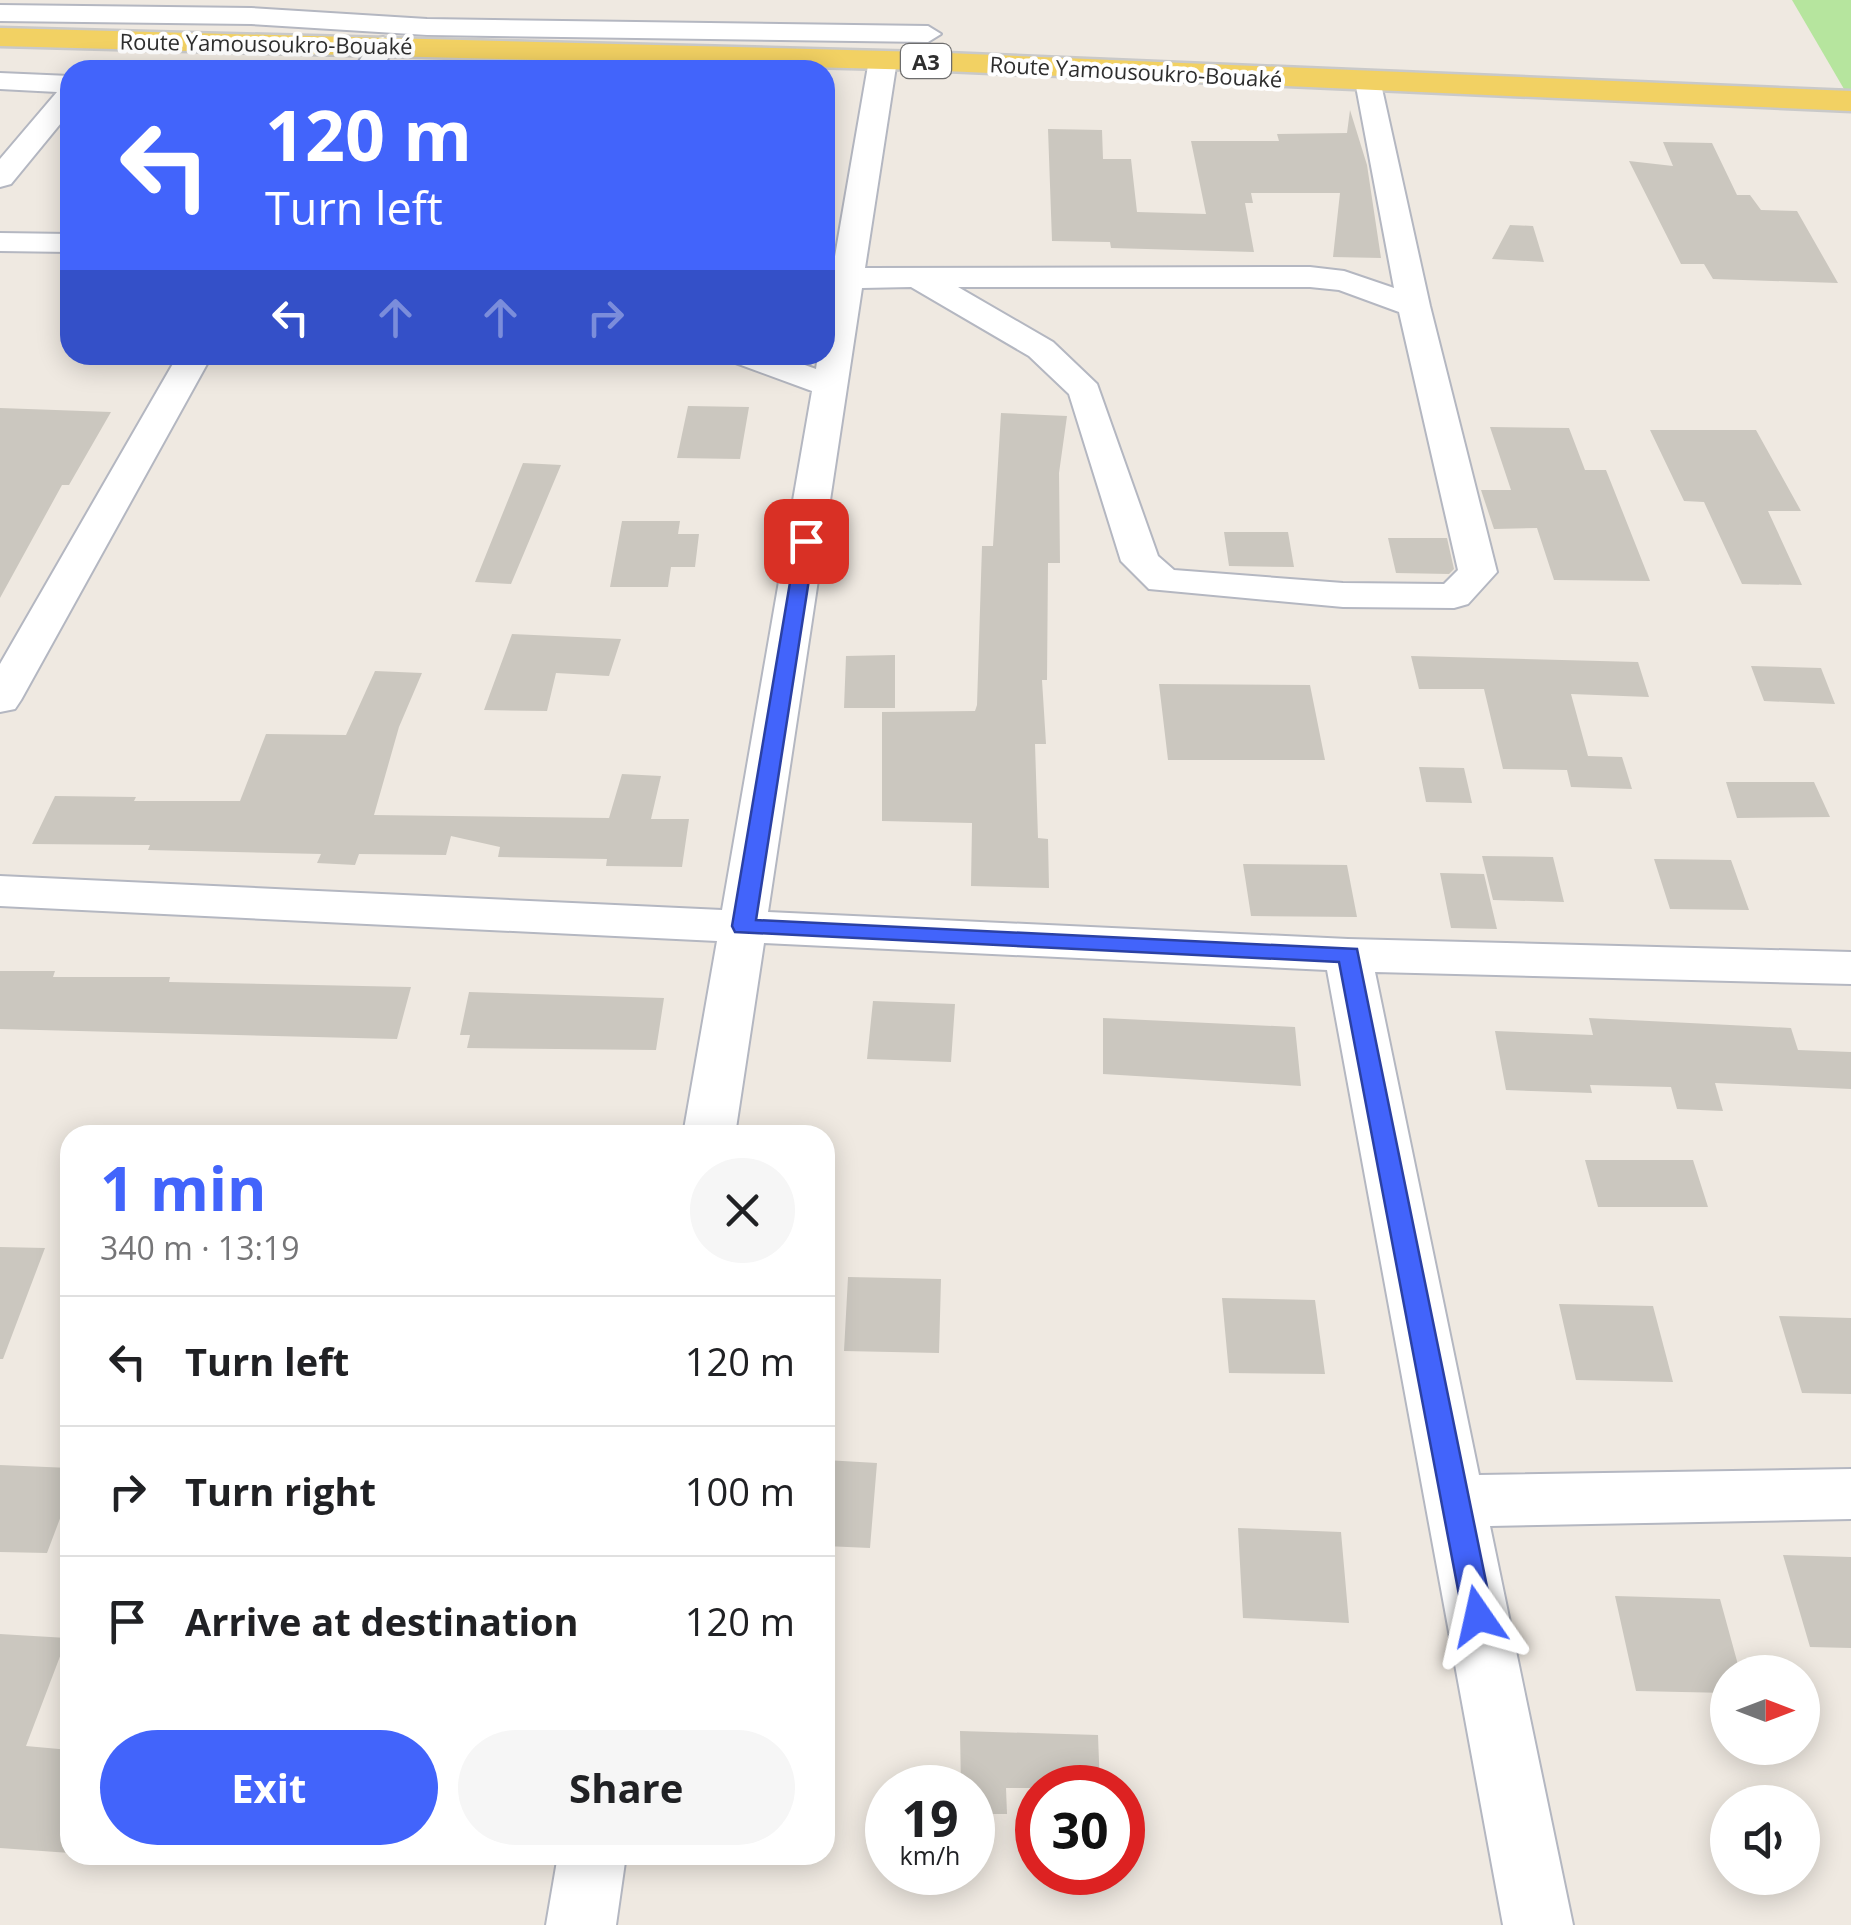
<!DOCTYPE html>
<html lang="en">
<head>
<meta charset="utf-8">
<style>
  body { margin:0; font-family:"Open Sans",sans-serif; background:#f6f6f6; color:#202124; height:100vh; display:flex; flex-direction:column; font-size:38px; white-space:nowrap }
  * { box-sizing:border-box; margin:0 }
  p { font-size:32px; color:#757577 }
  .icon { flex:none; width:55px; height:55px; fill:none; stroke:currentColor; stroke-width:2; stroke-linecap:round; stroke-linejoin:round }
  .map { position:relative; flex:1; overflow:hidden }
  .drawer { position:absolute; left:60px; top:1125px; width:775px; height:740px; display:flex; flex-direction:column; background:#fff; border-radius:30px; box-shadow:0 5px 25px #0003 }
  .drawer>* { flex:none }
  .guide { position:absolute; left:60px; top:60px; width:775px; height:305px; border-radius:30px; box-shadow:0 5px 25px #0003; background:#4264fb; color:#fff; overflow:hidden }
  .needle { width:65px; rotate:90deg }
  .buttons { position:absolute; left:1710px; top:1655px; display:grid; gap:20px }
  .buttons a { display:grid; place-items:center; width:110px; height:110px; border-radius:50%; background:#fff; box-shadow:0 5px 25px #0003; font-size:50px }
  .speed { position:absolute; left:865px; top:1765px; display:flex; gap:20px; font-size:50px; font-weight:700; text-align:center }
  .speed>* { display:grid; place-content:center; width:130px; height:130px; border-radius:50%; background:#fff; box-shadow:0 5px 25px #0003; line-height:1 }
  .speed small { font-size:25px; font-weight:400 }
  .speed .limit { border:15px solid #d22; background:#fff; color:#111 }
  .pin { position:absolute; display:grid; place-items:center; width:85px; height:85px; color:#fff; margin:-42px; border-radius:20px; box-shadow:0 5px 15px #0006 }
  .me { position:absolute; width:110px; margin:-55px; rotate:349deg; stroke-linejoin:round; filter:drop-shadow(0 0 8px #0008) }
  .turn { display:flex; align-items:center; gap:35px; height:210px; padding:0 40px; font-size:45px }
  .turn .icon { width:130px; height:130px; stroke-width:2.5 }
  .turn b { display:block; font-size:70px; line-height:85px }
  .lanes { display:flex; align-items:center; height:95px; padding:0 40px; background:#0003; justify-content:center; gap:50px; direction:ltr }
  .lanes .off { opacity:.35 }
  .round { display:grid; place-items:center; flex:none; width:105px; height:105px; border-radius:52px; background:#f6f6f6 }
  .head { display:flex; align-items:center; justify-content:space-between; height:170px; padding:0 40px }
  h1 { font-size:60px; font-weight:700; line-height:75px; color:#4264fb }
  .action { display:flex; gap:20px; margin-top:auto; padding:20px 40px }
  .action a { flex:1; height:115px; border-radius:60px; background:#4264fb; color:#fff; font-size:40px; font-weight:700; line-height:115px; text-align:center }
  .action a+a { background:#f6f6f6; color:#202124 }
  ul { padding:0; list-style:none }
  li { display:flex; align-items:center; gap:30px; height:130px; padding:0 40px; border-top:2px solid #e0e0e0 }
  li div { flex:1 }
  li b { display:block; font-size:38px }
  li em { font-style:normal }
  .map>svg:first-child { display:block }
</style>
</head>
<body>
<div class="map">
<svg width="1851" height="1925" viewBox="0 0 1851 1925">
  <rect width="100%" height="100%" fill="#efe9e1"/>
  <path fill="#b6e59e" d="M 1792,0 L 1851,0 L 1851,101 Z"/>
  <path fill="#cbc7bf" d="M 1350,110 L 1367,165 L 1381,258 L 1333,257 L 1340,193 L 1251,193 L 1253,203 L 1245,203 L 1254,252 L 1111,248 L 1110,242 L 1052,241 L 1048,129 L 1102,130 L 1103,159 L 1131,159 L 1137,212 L 1206,214 L 1191,141 L 1279,141 L 1277,134 L 1347,133 Z
    M 1663,142 L 1712,143 L 1737,195 L 1750,195 L 1761,210 L 1797,211 L 1838,283 L 1713,279 L 1704,264 L 1681,264 L 1629,161 L 1673,166 Z
    M 1510,225 L 1533,226 L 1544,262 L 1492,259 Z
    M 688,406 L 749,407 L 740,459 L 677,458 Z
    M 0,408 L 111,412 L 69,485 L 62,485 L 0,598 Z
    M 1001,413 L 1067,416 L 1059,473 L 1060,563 L 1048,563 L 1047,680 L 1042,680 L 1046,744 L 1035,744 L 1038,838 L 1048,839 L 1049,888 L 971,886 L 972,823 L 882,821 L 882,712 L 975,711 L 977,705 L 982,546 L 993,546 Z
    M 1490,427 L 1569,428 L 1585,470 L 1606,470 L 1650,581 L 1554,580 L 1537,528 L 1494,529 L 1481,490 L 1511,490 Z
    M 1650,430 L 1756,430 L 1801,511 L 1768,511 L 1802,585 L 1742,584 L 1704,502 L 1684,501 Z
    M 523,463 L 561,465 L 511,584 L 475,582 Z
    M 622,521 L 680,521 L 678,534 L 699,534 L 695,567 L 671,567 L 668,587 L 610,587 Z
    M 1224,532 L 1288,532 L 1294,567 L 1229,566 Z
    M 1388,538 L 1447,538 L 1454,569 L 1449,574 L 1396,573 Z
    M 512,634 L 621,639 L 609,676 L 556,673 L 547,711 L 484,710 Z
    M 895,655 L 895,708 L 844,708 L 846,656 Z
    M 1411,656 L 1638,662 L 1649,697 L 1571,694 L 1588,756 L 1622,757 L 1632,789 L 1571,787 L 1567,770 L 1503,769 L 1484,689 L 1419,689 Z
    M 1751,666 L 1821,668 L 1835,704 L 1764,701 Z
    M 375,671 L 422,673 L 399,727 L 374,815 L 609,818 L 622,774 L 661,776 L 651,819 L 689,819 L 682,867 L 606,866 L 607,859 L 498,857 L 500,847 L 451,836 L 446,855 L 359,854 L 355,865 L 317,863 L 321,854 L 148,850 L 150,845 L 32,844 L 55,796 L 136,797 L 134,801 L 240,801 L 266,734 L 346,735 Z
    M 1159,684 L 1310,685 L 1325,760 L 1168,760 Z
    M 1419,767 L 1464,768 L 1472,803 L 1426,802 Z
    M 1726,782 L 1814,782 L 1830,817 L 1737,818 Z
    M 1482,856 L 1553,857 L 1564,902 L 1493,900 Z
    M 1654,859 L 1731,860 L 1749,910 L 1670,909 Z
    M 1243,864 L 1347,865 L 1357,917 L 1251,916 Z
    M 1440,873 L 1484,874 L 1497,929 L 1451,928 Z
    M 0,971 L 55,971 L 53,977 L 170,977 L 169,982 L 411,987 L 397,1039 L 0,1029 Z
    M 469,992 L 664,998 L 656,1050 L 467,1048 L 470,1035 L 460,1035 Z
    M 873,1001 L 955,1004 L 951,1062 L 867,1059 Z
    M 1103,1018 L 1295,1027 L 1301,1086 L 1103,1074 Z
    M 1589,1018 L 1791,1028 L 1798,1050 L 1851,1052 L 1851,1089 L 1715,1083 L 1723,1111 L 1677,1109 L 1671,1087 L 1590,1085 L 1592,1093 L 1506,1090 L 1495,1031 L 1593,1035 Z
    M 1585,1160 L 1693,1160 L 1708,1207 L 1598,1207 Z
    M 0,1247 L 45,1248 L 3,1359 L 0,1359 Z
    M 848,1277 L 941,1279 L 939,1353 L 844,1351 Z
    M 1222,1298 L 1315,1300 L 1325,1374 L 1229,1373 Z
    M 1559,1304 L 1653,1306 L 1673,1382 L 1576,1380 Z
    M 1779,1316 L 1851,1318 L 1851,1394 L 1802,1393 Z
    M 825,1460 L 877,1463 L 870,1548 L 825,1546 Z
    M 0,1465 L 70,1468 L 70,1492 L 47,1553 L 0,1552 Z
    M 1238,1528 L 1341,1532 L 1349,1623 L 1243,1618 Z
    M 1783,1555 L 1851,1557 L 1851,1648 L 1810,1647 Z
    M 1615,1596 L 1720,1599 L 1740,1672 L 1728,1672 L 1728,1693 L 1636,1691 Z
    M 0,1634 L 67,1638 L 26,1746 L 70,1750 L 70,1853 L 0,1848 Z
    M 960,1731 L 1098,1735 L 1100,1788 L 1006,1788 L 1007,1814 L 972,1814 L 972,1788 L 961,1788 Z"/>
  <g fill="none" stroke-linecap="round" stroke-linejoin="round">
    <defs>
      <path id="minor" d="M 0,5 L 251,8 L 427,19 L 928,26 L 941,34 L 928,42 L 427,35 L 251,24 L 0,21 Z
        M 383,37 L 396,45 L 381,70 L 353,70 L 374,39 Z
        M 883,52 L 897,60 L 865,268 L 1310,267 L 1344,271 L 1394,288 L 1355,81 L 1359,75 L 1379,75 L 1430,306 L 1497,572 L 1468,604 L 1454,608 L 1343,607 L 1149,589 L 1121,561 L 1069,394 L 1029,356 L 911,287 L 862,288 L 768,912 L 1348,939 L 1851,952 L 1851,984 L 1375,972 L 1479,1475 L 1851,1469 L 1851,1519 L 1490,1526 L 1573,1925 L 1503,1925 L 1327,970 L 764,943 L 735,1135 L 683,1135 L 717,941 L 0,906 L 0,876 L 722,910 L 812,391 L 733,362 L 728,355 L 777,355 L 816,369 L 818,355 L 825,355 L 830,288 L 825,288 L 825,268 L 833,268 L 869,60 ZM 958,287 L 1310,287 L 1339,290 L 1399,312 L 1458,570 L 1444,584 L 1343,583 L 1174,570 L 1158,556 L 1097,384 L 1053,342 Z
        M 0,73 L 70,76 L 70,112 L 11,184 L 0,187 L 0,159 L 57,92 L 0,89 Z
        M 0,233 L 70,234 L 70,252 L 0,251 Z
        M 178,355 L 212,355 L 21,700 L 15,709 L 0,712 L 0,664 Z
        M 558,1855 L 626,1855 L 616,1925 L 546,1925 Z"/>
      <path id="primary" d="M 0,28 L 923,52 L 1851,91 L 1851,111 L 923,70 L 0,46 Z"/>
    </defs>
    <use href="#minor" stroke="#b4b7c1" stroke-width="4"/>
    <use href="#primary" stroke="#c9c9c9" stroke-width="5"/>
    <use href="#minor" fill="#fff" fill-rule="evenodd"/>
    <use href="#primary" fill="#f2d163" fill-rule="evenodd"/>
  </g>
  <path fill="#4264fb" stroke="#2b41a3" stroke-width="2.5" d="M 806,536 L 815,541 L 756,920 L 1357,949 L 1493,1616 L 1488,1626 L 1478,1630 L 1467,1626 L 1463,1616 L 1339,962 L 735,932 L 732,926 L 797,541 Z"/>
  <g text-anchor="middle" dominant-baseline="central" stroke-width="8" stroke-linejoin="round" paint-order="stroke">
    <g font-size="22" fill="#2e2e2e" stroke="#fff">
      <text transform="translate(266 43) rotate(1)">Route Yamousoukro-Bouaké</text>
      <text transform="translate(1136 71) rotate(3)">Route Yamousoukro-Bouaké</text>
    </g>
    <rect fill="#fff" stroke="#6d6d6d" stroke-width="2.5" x="901" y="44" width="50" height="34" rx="8"/>
    <g font-size="22" font-weight="bold" fill="#2e2e2e">
      <text x="926" y="61">A3</text>
    </g>
  </g>
</svg>
<div class="buttons">
<a><svg class="needle" viewBox="-14 -14 28 28"><path d="M0-13l5 13h-10z" fill="#e53935"/><path d="M0 13l5-13h-10z" fill="#757577"/></svg></a>
<a><svg class="icon" aria-label="sound" viewBox="0 0 24 24"><path d="M4 9h4l5-4v14l-5-4H4zM17 9q2 3 0 6"/></svg></a>
</div>
<div class="speed"><div>19<small>km/h</small></div><div class="limit">30</div></div>
<div class="pin" style="left:806px;top:541px;background:#d93025"><svg class="icon" aria-label="arrive" viewBox="0 0 24 24"><path d="M6 21V4h12l-3 4 3 4H6"/></svg></div>
<svg class="me" style="left:1478px;top:1616px" viewBox="-20 -20 40 40"><path d="M0-17L14 15 0 8-14 15z" fill="#4264fb" stroke="#fff" stroke-width="4"/></svg>
<div class="guide">
<div class="turn"><svg class="icon" aria-label="left" viewBox="0 0 24 24"><path d="M17 20v-9H6M10 6l-5 5 5 5"/></svg><div><b>120 m</b>Turn left</div></div>
<div class="lanes"><svg class="icon" aria-label="left" viewBox="0 0 24 24"><path d="M17 20v-9H6M10 6l-5 5 5 5"/></svg><svg class="icon off" aria-label="ahead" viewBox="0 0 24 24"><path d="M12 20V5M6 11l6-6 6 6"/></svg><svg class="icon off" aria-label="ahead" viewBox="0 0 24 24"><path d="M12 20V5M6 11l6-6 6 6"/></svg><svg class="icon off" aria-label="right" viewBox="0 0 24 24"><path d="M7 20v-9h11M14 6l5 5-5 5"/></svg></div>
</div>
<section class="drawer">
<div class="head"><div><h1>1 min</h1><p>340 m · 13:19</p></div><a class="round"><svg class="icon" aria-label="close" viewBox="0 0 24 24"><path d="M6 6l12 12M18 6L6 18"/></svg></a></div>
<ul>
<li><svg class="icon" aria-label="left" viewBox="0 0 24 24"><path d="M17 20v-9H6M10 6l-5 5 5 5"/></svg><div><b>Turn left</b></div><em>120 m</em></li>
<li><svg class="icon" aria-label="right" viewBox="0 0 24 24"><path d="M7 20v-9h11M14 6l5 5-5 5"/></svg><div><b>Turn right</b></div><em>100 m</em></li>
<li><svg class="icon" aria-label="arrive" viewBox="0 0 24 24"><path d="M6 21V4h12l-3 4 3 4H6"/></svg><div><b>Arrive at destination</b></div><em>120 m</em></li>
</ul>
<div class="action"><a>Exit</a><a>Share</a></div>
</section>
</div>
</body>
</html>
